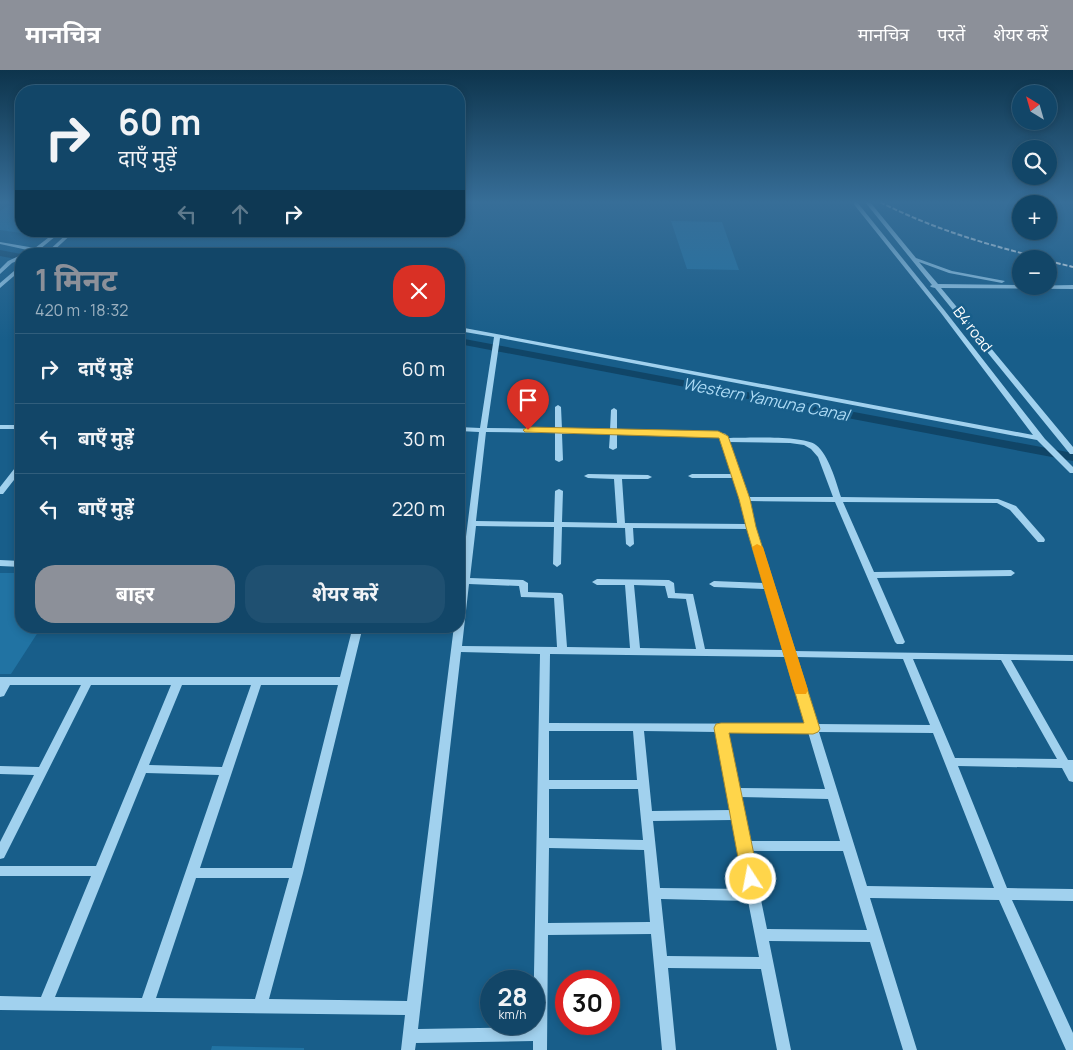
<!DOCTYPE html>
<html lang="hi">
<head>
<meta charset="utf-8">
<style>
  body { margin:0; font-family:Manrope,"Noto Sans Devanagari",sans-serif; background:#1f5071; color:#f1f3f6; height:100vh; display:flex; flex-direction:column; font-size:19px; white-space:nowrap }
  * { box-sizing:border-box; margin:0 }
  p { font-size:16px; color:#9cb1c0 }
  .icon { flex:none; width:28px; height:28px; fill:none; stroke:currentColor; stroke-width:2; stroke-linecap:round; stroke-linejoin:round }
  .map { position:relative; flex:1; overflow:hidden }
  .side { position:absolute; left:15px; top:178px; width:450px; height:385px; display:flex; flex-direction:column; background:#124668; border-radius:20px; box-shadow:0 2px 8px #0003,0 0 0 1px #315e7c }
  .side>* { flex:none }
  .guide { position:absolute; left:15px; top:15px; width:450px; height:152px; border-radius:20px; box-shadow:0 2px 8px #0003,0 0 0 1px #315e7c; background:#124668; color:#f1f3f6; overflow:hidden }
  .needle { width:32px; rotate:323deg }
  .fabs { position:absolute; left:1012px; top:15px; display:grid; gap:10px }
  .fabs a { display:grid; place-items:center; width:45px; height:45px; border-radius:50%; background:#124668; box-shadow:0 2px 8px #0003,0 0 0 1px #315e7c; font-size:25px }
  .speed { position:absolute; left:480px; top:900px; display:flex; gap:10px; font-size:25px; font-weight:700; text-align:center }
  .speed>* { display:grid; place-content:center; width:65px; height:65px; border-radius:50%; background:#124668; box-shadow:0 2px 8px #0003,0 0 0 1px #315e7c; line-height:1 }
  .speed small { font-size:12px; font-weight:400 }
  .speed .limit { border:8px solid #d22; background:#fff; color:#111 }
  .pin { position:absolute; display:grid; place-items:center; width:42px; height:42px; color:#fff; margin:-51px -21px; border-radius:50% 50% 50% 0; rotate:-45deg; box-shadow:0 0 5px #0007 }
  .pin .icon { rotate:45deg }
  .me { position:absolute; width:55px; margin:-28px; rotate:349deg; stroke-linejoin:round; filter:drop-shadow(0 0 4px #0008) }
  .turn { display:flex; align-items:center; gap:18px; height:105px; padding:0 20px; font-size:22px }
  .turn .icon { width:65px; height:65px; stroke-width:2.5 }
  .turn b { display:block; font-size:35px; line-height:42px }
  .lanes { display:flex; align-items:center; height:48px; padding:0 20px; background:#0003; justify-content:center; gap:25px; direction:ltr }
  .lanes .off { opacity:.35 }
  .round { display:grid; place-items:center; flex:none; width:52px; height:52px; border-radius:20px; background:#1f5071 }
  .headline { display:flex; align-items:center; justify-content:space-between; height:85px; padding:0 20px }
  h1 { font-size:30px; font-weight:700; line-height:38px; color:#8c9099 }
  .cta { display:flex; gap:10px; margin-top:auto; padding:10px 20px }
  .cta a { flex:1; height:58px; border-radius:20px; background:#8c9099; color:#fff; font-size:20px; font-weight:700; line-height:58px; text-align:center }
  .cta a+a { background:#1f5071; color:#f1f3f6 }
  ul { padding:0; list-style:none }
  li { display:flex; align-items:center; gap:15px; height:70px; padding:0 20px; border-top:1px solid #315e7c }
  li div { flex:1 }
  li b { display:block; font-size:19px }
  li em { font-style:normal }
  header { display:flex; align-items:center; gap:30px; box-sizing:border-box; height:70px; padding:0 25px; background:#8c9099; color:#fff }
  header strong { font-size:24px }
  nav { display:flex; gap:28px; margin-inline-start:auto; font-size:18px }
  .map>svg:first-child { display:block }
</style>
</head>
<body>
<header>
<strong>मानचित्र</strong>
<nav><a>मानचित्र</a><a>परतें</a><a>शेयर करें</a></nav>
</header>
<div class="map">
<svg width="1073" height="980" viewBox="0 0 1073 980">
  <rect width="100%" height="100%" fill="#185e8a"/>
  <path fill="#2173a3" d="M 14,132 L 21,132 L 21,161 L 24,161 L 21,163 L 0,160 L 0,141 Z
    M 671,151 L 722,152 L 739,200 L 687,199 Z
    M 0,503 L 21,503 L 21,556 L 42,556 L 11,604 L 0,604 Z
    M 212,976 L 304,978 L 304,980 L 211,980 Z"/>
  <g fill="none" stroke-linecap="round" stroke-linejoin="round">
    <path fill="#104567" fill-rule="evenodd" d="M 0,180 L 21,184 L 21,190 L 0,186 Z
      M 459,268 L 1073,383 L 1073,391 L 459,274 Z"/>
    <path fill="#a1d1ee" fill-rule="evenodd" d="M 852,132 L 857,132 L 945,241 L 1045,369 L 1073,397 L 1073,403 L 1070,403 L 1037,370 L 500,268 L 487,358 L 555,359 L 555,337 L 558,335 L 561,337 L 562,359 L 610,360 L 611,340 L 614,338 L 617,340 L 617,360 L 718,362 L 726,364 L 727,368 C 746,368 802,365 816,375 C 829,385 836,412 841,427 L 998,429 L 1016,436 L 1044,468 L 1045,470 L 1044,472 L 1038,472 L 1010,440 L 997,433 L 843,432 L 874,502 L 1011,500 L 1015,503 L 1011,506 L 877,508 L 905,572 L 903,574 L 897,574 L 895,572 L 835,432 L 749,431 L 755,457 L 793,581 L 1073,585 L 1073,591 L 1011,590 L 1068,690 L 1073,690 L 1073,712 L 1069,711 L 1062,698 L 958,696 L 1007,818 L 1073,819 L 1073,831 L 1012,830 L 1073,963 L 1073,980 L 1066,980 L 999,830 L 870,828 L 917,980 L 903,980 L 870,872 L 769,871 L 791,980 L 777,980 L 761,899 L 668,898 L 676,980 L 662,980 L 651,864 L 548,865 L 547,980 L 533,980 L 533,971 L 416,973 L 415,980 L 401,980 L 405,945 L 0,940 L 0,926 L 41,927 L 91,806 L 0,806 L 0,796 L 96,796 L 171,615 L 91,615 L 4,788 L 0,789 L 0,772 L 34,705 L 0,704 L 0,696 L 39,697 L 81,615 L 10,615 L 4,626 L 0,627 L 0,607 L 340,607 L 353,556 L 363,556 L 303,803 L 269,929 L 407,931 L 454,556 L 459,556 L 459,523 L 479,362 L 459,361 L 459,357 L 480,358 L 494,267 L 459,261 L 459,257 L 1033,365 L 941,243 ZM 486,362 L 555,363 L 555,390 L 559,392 L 563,390 L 562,364 L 610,364 L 609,378 L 613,380 L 617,378 L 617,364 L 717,366 L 720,367 L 732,404 L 692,404 L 688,406 L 692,408 L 733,408 L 746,454 L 625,453 L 622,409 L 648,409 L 652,407 L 648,405 L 588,404 L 584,406 L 588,408 L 614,409 L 617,453 L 562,452 L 563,421 L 559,419 L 555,421 L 554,452 L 476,451 ZM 729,372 L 790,373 L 804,375 L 811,379 L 818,387 L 833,427 L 747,427 ZM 476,456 L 554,457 L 553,494 L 557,497 L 561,494 L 562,457 L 625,458 L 626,474 L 630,477 L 634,474 L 633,458 L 748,459 L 764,513 L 714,511 L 709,514 L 714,517 L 765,519 L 784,580 L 705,579 L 693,524 L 675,523 L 674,513 L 669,510 L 597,509 L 592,512 L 597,515 L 625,515 L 630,578 L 567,577 L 563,525 L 561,523 L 528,522 L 528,513 L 523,510 L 470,508 ZM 469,514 L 519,516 L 521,527 L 554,528 L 557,577 L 462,576 ZM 634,515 L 665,516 L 668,528 L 686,529 L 696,579 L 640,578 ZM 461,582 L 540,584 L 533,957 L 418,959 ZM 550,584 L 786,587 L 806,654 L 549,653 ZM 796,587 L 903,589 L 930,655 L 816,654 ZM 913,589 L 1001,590 L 1057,689 L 955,688 ZM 182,615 L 251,615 L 222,697 L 149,695 ZM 261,615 L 338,615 L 292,798 L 200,798 ZM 549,661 L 633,661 L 637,710 L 549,710 ZM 644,661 L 716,662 L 731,740 L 652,741 ZM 727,662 L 808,662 L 825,719 L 738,718 ZM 819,662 L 933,663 L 994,818 L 867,816 ZM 146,703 L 219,705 L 142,928 L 55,927 ZM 549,719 L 638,719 L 643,770 L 549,768 ZM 740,727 L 828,729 L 840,771 L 749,771 ZM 733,750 L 746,819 L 660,818 L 653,751 ZM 549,778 L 644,780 L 650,852 L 548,853 ZM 751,781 L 843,781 L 867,860 L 767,859 ZM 196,808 L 289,808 L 255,929 L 156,928 ZM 661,829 L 748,831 L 759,887 L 667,886 Z
      M 865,132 L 870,132 L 916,188 L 952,201 L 1005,211 L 1002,213 L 949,203 L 919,192 L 938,214 L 1021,215 L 1021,216 L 1073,215 L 1073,219 L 941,218 L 1073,377 L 1073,384 L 1070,384 L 935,218 L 931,217 L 930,216 L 932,215 Z
      M 57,161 L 62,161 L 34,184 L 30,184 L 32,181 L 0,174 L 0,172 L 35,178 Z
      M 70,161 L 75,161 L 50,184 L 45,184 Z
      M 21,185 L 21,189 L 12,193 L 0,204 L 0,199 L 8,191 Z
      M 21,195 L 21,200 L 0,218 L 0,213 Z
      M 0,355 L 21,355 L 21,359 L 0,359 Z
      M 18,394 L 21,394 L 21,401 L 3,424 L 0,424 L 0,417 Z
      M 0,490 L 21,491 L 21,497 L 0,496 Z"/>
    <path stroke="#fff" stroke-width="2" stroke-dasharray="5 2" stroke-linecap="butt" d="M 880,132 C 933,159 988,175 1045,189
      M 1049,191 L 1073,197"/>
  </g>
  <linearGradient id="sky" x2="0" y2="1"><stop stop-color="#0d344c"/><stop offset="0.49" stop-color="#376e98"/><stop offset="1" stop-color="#376e98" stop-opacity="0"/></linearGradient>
  <rect width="1073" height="270" fill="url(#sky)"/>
  <path fill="#ffd54a" stroke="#a68a30" d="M 528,357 L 718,361 L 728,366 L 750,429 L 756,457 L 820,659 L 818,662 L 813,664 L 729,663 L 759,809 L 756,814 L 751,816 L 745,814 L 742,809 L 714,658 L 716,654 L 721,653 L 804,653 L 746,457 L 739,429 L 719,368 L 525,362 L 523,360 Z"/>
  <path fill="#f59e0b" d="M 757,474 L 763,477 L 808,620 L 806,624 L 796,624 L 794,620 L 752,477 Z"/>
  <g text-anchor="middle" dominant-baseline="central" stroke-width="5" stroke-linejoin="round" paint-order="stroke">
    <g font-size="15" fill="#fff" stroke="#185e8a">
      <text transform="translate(973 259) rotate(52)">B4 road</text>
    </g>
    <g font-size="16" font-style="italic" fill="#addbf5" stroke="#185e8a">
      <text transform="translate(766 329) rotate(11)">Western Yamuna Canal</text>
    </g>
  </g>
</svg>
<div class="fabs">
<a><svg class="needle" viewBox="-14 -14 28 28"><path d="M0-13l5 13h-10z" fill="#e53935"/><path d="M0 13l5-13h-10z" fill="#9cb1c0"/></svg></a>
<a><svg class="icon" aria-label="search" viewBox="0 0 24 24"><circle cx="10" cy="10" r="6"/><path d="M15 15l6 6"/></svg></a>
<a>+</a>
<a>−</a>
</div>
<div class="speed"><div>28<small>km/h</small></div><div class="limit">30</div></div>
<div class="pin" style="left:528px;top:360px;background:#d93025"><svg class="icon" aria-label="arrive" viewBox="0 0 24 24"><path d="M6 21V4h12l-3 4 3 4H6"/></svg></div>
<svg class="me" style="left:751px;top:809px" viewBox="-20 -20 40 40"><circle r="17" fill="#ffd54a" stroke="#fff" stroke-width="3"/><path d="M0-11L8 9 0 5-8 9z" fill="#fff"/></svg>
<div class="guide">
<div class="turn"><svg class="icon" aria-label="right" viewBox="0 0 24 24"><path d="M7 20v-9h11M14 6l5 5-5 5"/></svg><div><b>60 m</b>दाएँ मुड़ें</div></div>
<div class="lanes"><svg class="icon off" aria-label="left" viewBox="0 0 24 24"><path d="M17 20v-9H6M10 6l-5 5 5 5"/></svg><svg class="icon off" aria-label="ahead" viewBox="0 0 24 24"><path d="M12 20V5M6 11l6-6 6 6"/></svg><svg class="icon" aria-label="right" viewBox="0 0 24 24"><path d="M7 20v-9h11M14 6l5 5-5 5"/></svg></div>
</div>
<section class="side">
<div class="headline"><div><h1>1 मिनट</h1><p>420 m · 18:32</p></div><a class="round" style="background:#d93025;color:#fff"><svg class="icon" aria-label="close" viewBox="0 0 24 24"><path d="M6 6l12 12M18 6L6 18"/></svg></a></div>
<ul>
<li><svg class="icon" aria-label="right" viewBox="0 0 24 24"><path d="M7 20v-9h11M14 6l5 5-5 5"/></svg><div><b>दाएँ मुड़ें</b></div><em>60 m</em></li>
<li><svg class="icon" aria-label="left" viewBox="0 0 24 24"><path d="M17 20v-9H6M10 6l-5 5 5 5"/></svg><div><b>बाएँ मुड़ें</b></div><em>30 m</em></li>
<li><svg class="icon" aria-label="left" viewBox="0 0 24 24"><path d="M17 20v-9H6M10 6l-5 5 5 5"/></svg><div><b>बाएँ मुड़ें</b></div><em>220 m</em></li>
</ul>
<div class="cta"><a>बाहर</a><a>शेयर करें</a></div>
</section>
</div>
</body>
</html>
